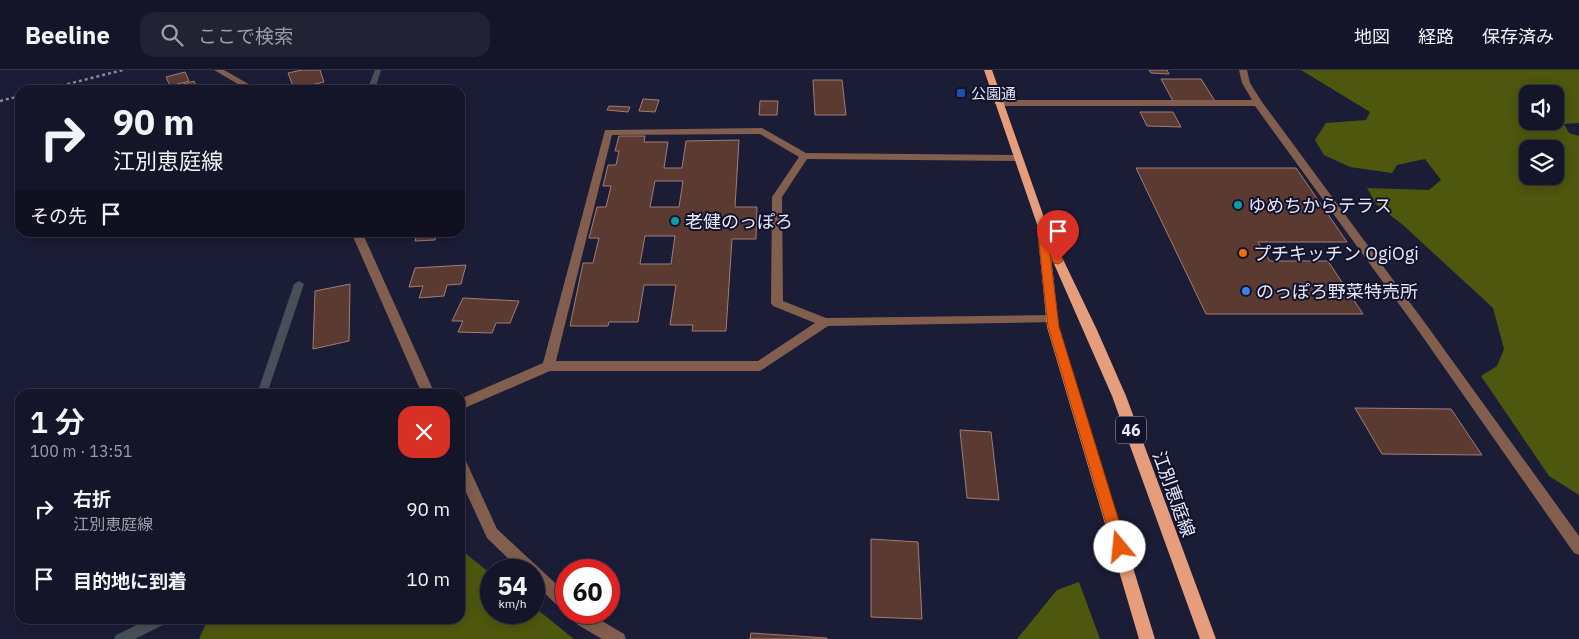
<!DOCTYPE html>
<html lang="ja">
<head>
<meta charset="utf-8">
<style>
  body { margin:0; font-family:"IBM Plex Sans","Noto Sans JP",sans-serif; background:#212234; color:#f1f3f6; height:100vh; display:flex; flex-direction:column; font-size:19px; white-space:nowrap }
  * { box-sizing:border-box; margin:0 }
  p { font-size:16px; color:#9d9fa8 }
  .icon { flex:none; width:28px; height:28px; fill:none; stroke:currentColor; stroke-width:2; stroke-linecap:round; stroke-linejoin:round }
  .map { position:relative; flex:1; overflow:hidden }
  .drawer { position:absolute; left:15px; top:319px; width:450px; height:235px; display:flex; flex-direction:column; background:#141528; border-radius:15px; box-shadow:0 2px 12px #0003,0 0 0 1px #333445 }
  .drawer>* { flex:none }
  .top-card { position:absolute; left:15px; top:15px; width:450px; height:152px; border-radius:15px; box-shadow:0 2px 12px #0003,0 0 0 1px #333445; background:#141528; color:#f1f3f6; overflow:hidden }
  .fabs { position:absolute; left:1519px; top:15px; display:grid; gap:10px }
  .fabs a { display:grid; place-items:center; width:45px; height:45px; border-radius:10px; background:#141528; box-shadow:0 2px 12px #0003,0 0 0 1px #333445; font-size:25px }
  .speed { position:absolute; left:480px; top:489px; display:flex; gap:10px; font-size:25px; font-weight:700; text-align:center }
  .speed>* { display:grid; place-content:center; width:65px; height:65px; border-radius:50%; background:#141528; box-shadow:0 2px 12px #0003,0 0 0 1px #333445; line-height:1 }
  .speed small { font-size:12px; font-weight:400 }
  .speed .limit { border:8px solid #d22; background:#fff; color:#111 }
  .pin { position:absolute; display:grid; place-items:center; width:42px; height:42px; color:#fff; margin:-51px -21px; border-radius:50% 50% 50% 0; rotate:-45deg; box-shadow:0 0 5px #0007 }
  .pin .icon { rotate:45deg }
  .me { position:absolute; width:55px; margin:-28px; rotate:343deg; stroke-linejoin:round; filter:drop-shadow(0 0 4px #0008) }
  .turn { display:flex; align-items:center; gap:18px; height:105px; padding:0 15px; font-size:22px }
  .turn .icon { width:65px; height:65px; stroke-width:2.5 }
  .turn b { display:block; font-size:35px; line-height:42px }
  .then { display:flex; align-items:center; height:48px; padding:0 15px; background:#0003; gap:10px; font-size:19px }
  .round { display:grid; place-items:center; flex:none; width:52px; height:52px; border-radius:15px; background:#212234 }
  .headline { display:flex; align-items:center; justify-content:space-between; height:85px; padding:0 15px }
  h1 { font-size:30px; font-weight:600; line-height:38px }
  ul { padding:0; list-style:none }
  li { display:flex; align-items:center; gap:15px; height:70px; padding:0 15px }
  li div { flex:1 }
  li b { display:block; font-size:19px }
  li em { font-style:normal }
  header { display:flex; align-items:center; gap:30px; box-sizing:border-box; height:70px; padding:0 25px; background:#141528; border-bottom:1px solid #333445 }
  header strong { font-size:24px }
  nav { display:flex; gap:28px; margin-inline-start:auto; font-size:18px }
  .search { width:350px; height:45px; background:#212234; display:flex; align-items:center; gap:12px; box-sizing:border-box; padding:0 18px; border-radius:15px; color:#9d9fa8; font-size:19px }
  .map>svg:first-child { display:block }
</style>
</head>
<body>
<header>
<strong>Beeline</strong>
<div class="search"><svg class="icon" aria-label="search" viewBox="0 0 24 24"><circle cx="10" cy="10" r="6"/><path d="M15 15l6 6"/></svg>ここで検索</div>
<nav><a>地図</a><a>経路</a><a>保存済み</a></nav>
</header>
<div class="map">
<svg width="1579" height="569" viewBox="0 0 1579 569">
  <rect width="100%" height="100%" fill="#1b1c36"/>
  <path fill="#4e570e" fill-rule="evenodd" d="M 1301,0 L 1579,0 L 1579,53 L 1564,54 L 1569,63 L 1579,66 L 1579,425 L 1549,406 L 1481,306 L 1497,296 L 1504,279 L 1493,238 L 1403,155 L 1376,134 L 1367,118 L 1429,120 L 1441,110 L 1425,89 L 1397,95 L 1392,103 L 1350,97 L 1324,85 L 1315,70 L 1326,53 L 1366,50 L 1370,42 ZM 1528,24 L 1555,24 L 1555,51 L 1528,51 ZM 1528,79 L 1555,79 L 1555,106 L 1528,106 Z
    M 460,479 L 491,504 L 491,542 L 534,542 L 534,537 L 574,569 L 199,569 L 208,549 L 460,549 Z
    M 1079,512 L 1100,569 L 1017,569 L 1057,520 Z"/>
  <g fill="none" stroke-linecap="round" stroke-linejoin="round">
    <path fill="#475058" fill-rule="evenodd" d="M 375,0 L 381,0 L 375,20 L 367,20 Z
      M 299,211 L 304,214 L 267,324 L 257,324 L 294,214 Z
      M 149,549 L 168,549 L 167,553 L 135,569 L 114,569 L 116,565 Z"/>
  </g>
  <path fill="#5b3a32" stroke="#a37d74" fill-rule="evenodd" d="M 302,0 L 320,0 L 324,12 L 294,19 L 288,3 Z
    M 1149,0 L 1167,0 L 1169,4 L 1151,3 Z
    M 185,2 L 189,11 L 170,16 L 166,7 Z
    M 1161,9 L 1201,9 L 1215,31 L 1173,31 Z
    M 813,10 L 842,10 L 846,45 L 815,45 Z
    M 194,11 L 198,20 L 174,20 L 173,17 Z
    M 643,29 L 659,30 L 655,42 L 639,41 Z
    M 760,31 L 778,31 L 777,45 L 759,45 Z
    M 609,36 L 630,37 L 628,42 L 607,40 Z
    M 1140,42 L 1173,42 L 1181,57 L 1147,56 Z
    M 619,66 L 645,66 L 644,72 L 668,72 L 664,98 L 682,98 L 686,71 L 739,70 L 735,137 L 757,137 L 756,169 L 732,169 L 726,261 L 692,261 L 693,255 L 670,255 L 676,215 L 644,215 L 638,252 L 609,252 L 608,256 L 570,256 L 583,193 L 593,193 L 599,168 L 589,168 L 597,137 L 606,137 L 611,116 L 603,116 L 608,95 L 616,95 L 619,81 L 615,81 ZM 655,111 L 683,111 L 679,137 L 650,137 ZM 645,166 L 675,166 L 671,194 L 640,194 Z
    M 1136,98 L 1296,98 L 1347,172 L 1258,172 L 1270,191 L 1328,191 L 1363,244 L 1206,244 Z
    M 418,162 L 437,162 L 435,170 L 415,171 Z
    M 466,195 L 461,214 L 447,215 L 444,226 L 419,228 L 423,216 L 409,217 L 415,198 Z
    M 350,214 L 349,271 L 313,279 L 315,221 Z
    M 463,228 L 519,231 L 510,253 L 496,253 L 492,263 L 458,262 L 463,251 L 452,251 Z
    M 1355,338 L 1451,339 L 1482,385 L 1382,384 Z
    M 960,360 L 991,362 L 999,430 L 967,428 Z
    M 871,469 L 918,472 L 922,549 L 871,547 Z
    M 751,563 L 827,568 L 827,569 L 750,569 Z"/>
  <g fill="none" stroke-linecap="round" stroke-linejoin="round">
    <path stroke="#88899f" stroke-width="2.5" stroke-dasharray="3 3" stroke-linecap="butt" d="M 44,20 L 123,0
      M 0,31 L 20,26"/>
    <path fill="#815e4e" fill-rule="evenodd" d="M 762,58 L 806,83 L 1017,85 L 1022,88 L 1017,91 L 807,89 L 782,127 L 783,231 L 826,248 L 1052,245 L 1058,249 L 1056,252 L 828,256 L 760,301 L 550,301 L 460,340 L 460,329 L 543,293 L 605,60 ZM 760,64 L 799,87 L 772,127 L 771,233 L 773,236 L 815,253 L 758,291 L 556,291 L 612,65 Z"/>
    <path fill="#815e4e" fill-rule="evenodd" d="M 214,0 L 224,0 L 259,20 L 248,20 Z
      M 1239,0 L 1247,0 L 1250,13 L 1262,32 L 1428,257 L 1579,466 L 1579,485 L 1574,483 L 1420,263 L 1255,36 L 999,36 L 994,33 L 999,30 L 1252,30 L 1242,13 Z
      M 351,162 L 362,162 L 435,324 L 422,324 Z
      M 460,387 L 465,389 L 497,459 L 566,523 L 566,540 L 560,538 L 534,513 L 534,500 L 520,500 L 487,468 L 460,409 Z
      M 568,542 L 587,542 L 624,564 L 626,569 L 602,569 L 578,555 Z"/>
    <path fill="#e59d7b" fill-rule="evenodd" d="M 984,0 L 992,0 L 1047,156 L 1097,260 L 1126,326 L 1216,569 L 1200,569 L 1112,326 L 1051,187 L 1059,257 L 1155,569 L 1139,569 L 1047,257 L 1038,166 L 1040,163 Z"/>
  </g>
  <path fill="#ea580c" stroke="#983908" d="M 1042,153 L 1047,156 L 1063,191 L 1058,194 L 1054,193 L 1050,184 L 1059,257 L 1127,477 L 1125,482 L 1120,483 L 1115,482 L 1113,477 L 1048,257 L 1037,156 Z"/>
  <rect fill="#1a4fb4" stroke="#12122b" stroke-width="2" x="956" y="18" width="10" height="10" rx="2.5"/>
  <g fill="#0f9aa8" stroke="#12122b" stroke-width="2">
    <circle cx="1238" cy="135" r="5"/>
    <circle cx="675" cy="151" r="5"/>
  </g>
  <circle fill="#e8710a" stroke="#12122b" stroke-width="2" cx="1243" cy="183" r="5"/>
  <circle fill="#3f7fe0" stroke="#12122b" stroke-width="2" cx="1246" cy="221" r="5"/>
  <g text-anchor="middle" dominant-baseline="central" stroke-width="4" stroke-linejoin="round" paint-order="stroke">
    <g font-size="15" fill="#e7e9fc" stroke="#12122b" text-anchor="start">
      <text x="971" y="23">公園通</text>
    </g>
    <rect fill="#12122b" stroke="#a7a8bd" stroke-width="1" x="1116" y="346.5" width="30" height="27" rx="4"/>
    <g font-size="16" font-weight="bold" fill="#e7e9fc">
      <text x="1131" y="360">46</text>
    </g>
    <g font-size="18" fill="#e7e9fc" stroke="#12122b" text-anchor="start">
      <text x="1248" y="135">ゆめちからテラス</text>
      <text x="685" y="151">老健のっぽろ</text>
      <text x="1253" y="183">プチキッチン OgiOgi</text>
      <text x="1256" y="221">のっぽろ野菜特売所</text>
    </g>
    <g font-size="18" fill="#e7e9fc" stroke="#12122b">
      <text transform="translate(1174 424) rotate(70)">江別恵庭線</text>
    </g>
  </g>
</svg>
<div class="fabs">
<a><svg class="icon" aria-label="sound" viewBox="0 0 24 24"><path d="M4 9h4l5-4v14l-5-4H4zM17 9q2 3 0 6"/></svg></a>
<a><svg class="icon" aria-label="layers" viewBox="0 0 24 24"><path d="M12 4l9 5-9 5-9-5zM3 14l9 5 9-5"/></svg></a>
</div>
<div class="speed"><div>54<small>km/h</small></div><div class="limit">60</div></div>
<div class="pin" style="left:1058px;top:191px;background:#d93025"><svg class="icon" aria-label="arrive" viewBox="0 0 24 24"><path d="M6 21V4h12l-3 4 3 4H6"/></svg></div>
<svg class="me" style="left:1120px;top:477px" viewBox="-20 -20 40 40"><circle r="19" fill="#fff"/><path d="M0-13L10 11 0 6-10 11z" fill="#ea580c"/></svg>
<div class="top-card">
<div class="turn"><svg class="icon" aria-label="right" viewBox="0 0 24 24"><path d="M7 20v-9h11M14 6l5 5-5 5"/></svg><div><b>90 m</b>江別恵庭線</div></div>
<div class="then">その先<svg class="icon" aria-label="arrive" viewBox="0 0 24 24"><path d="M6 21V4h12l-3 4 3 4H6"/></svg></div>
</div>
<section class="drawer">
<div class="headline"><div><h1>1 分</h1><p>100 m · 13:51</p></div><a class="round" style="background:#d93025;color:#fff"><svg class="icon" aria-label="close" viewBox="0 0 24 24"><path d="M6 6l12 12M18 6L6 18"/></svg></a></div>
<ul>
<li><svg class="icon" aria-label="right" viewBox="0 0 24 24"><path d="M7 20v-9h11M14 6l5 5-5 5"/></svg><div><b>右折</b><p>江別恵庭線</p></div><em>90 m</em></li>
<li><svg class="icon" aria-label="arrive" viewBox="0 0 24 24"><path d="M6 21V4h12l-3 4 3 4H6"/></svg><div><b>目的地に到着</b></div><em>10 m</em></li>
</ul>
</section>
</div>
</body>
</html>
